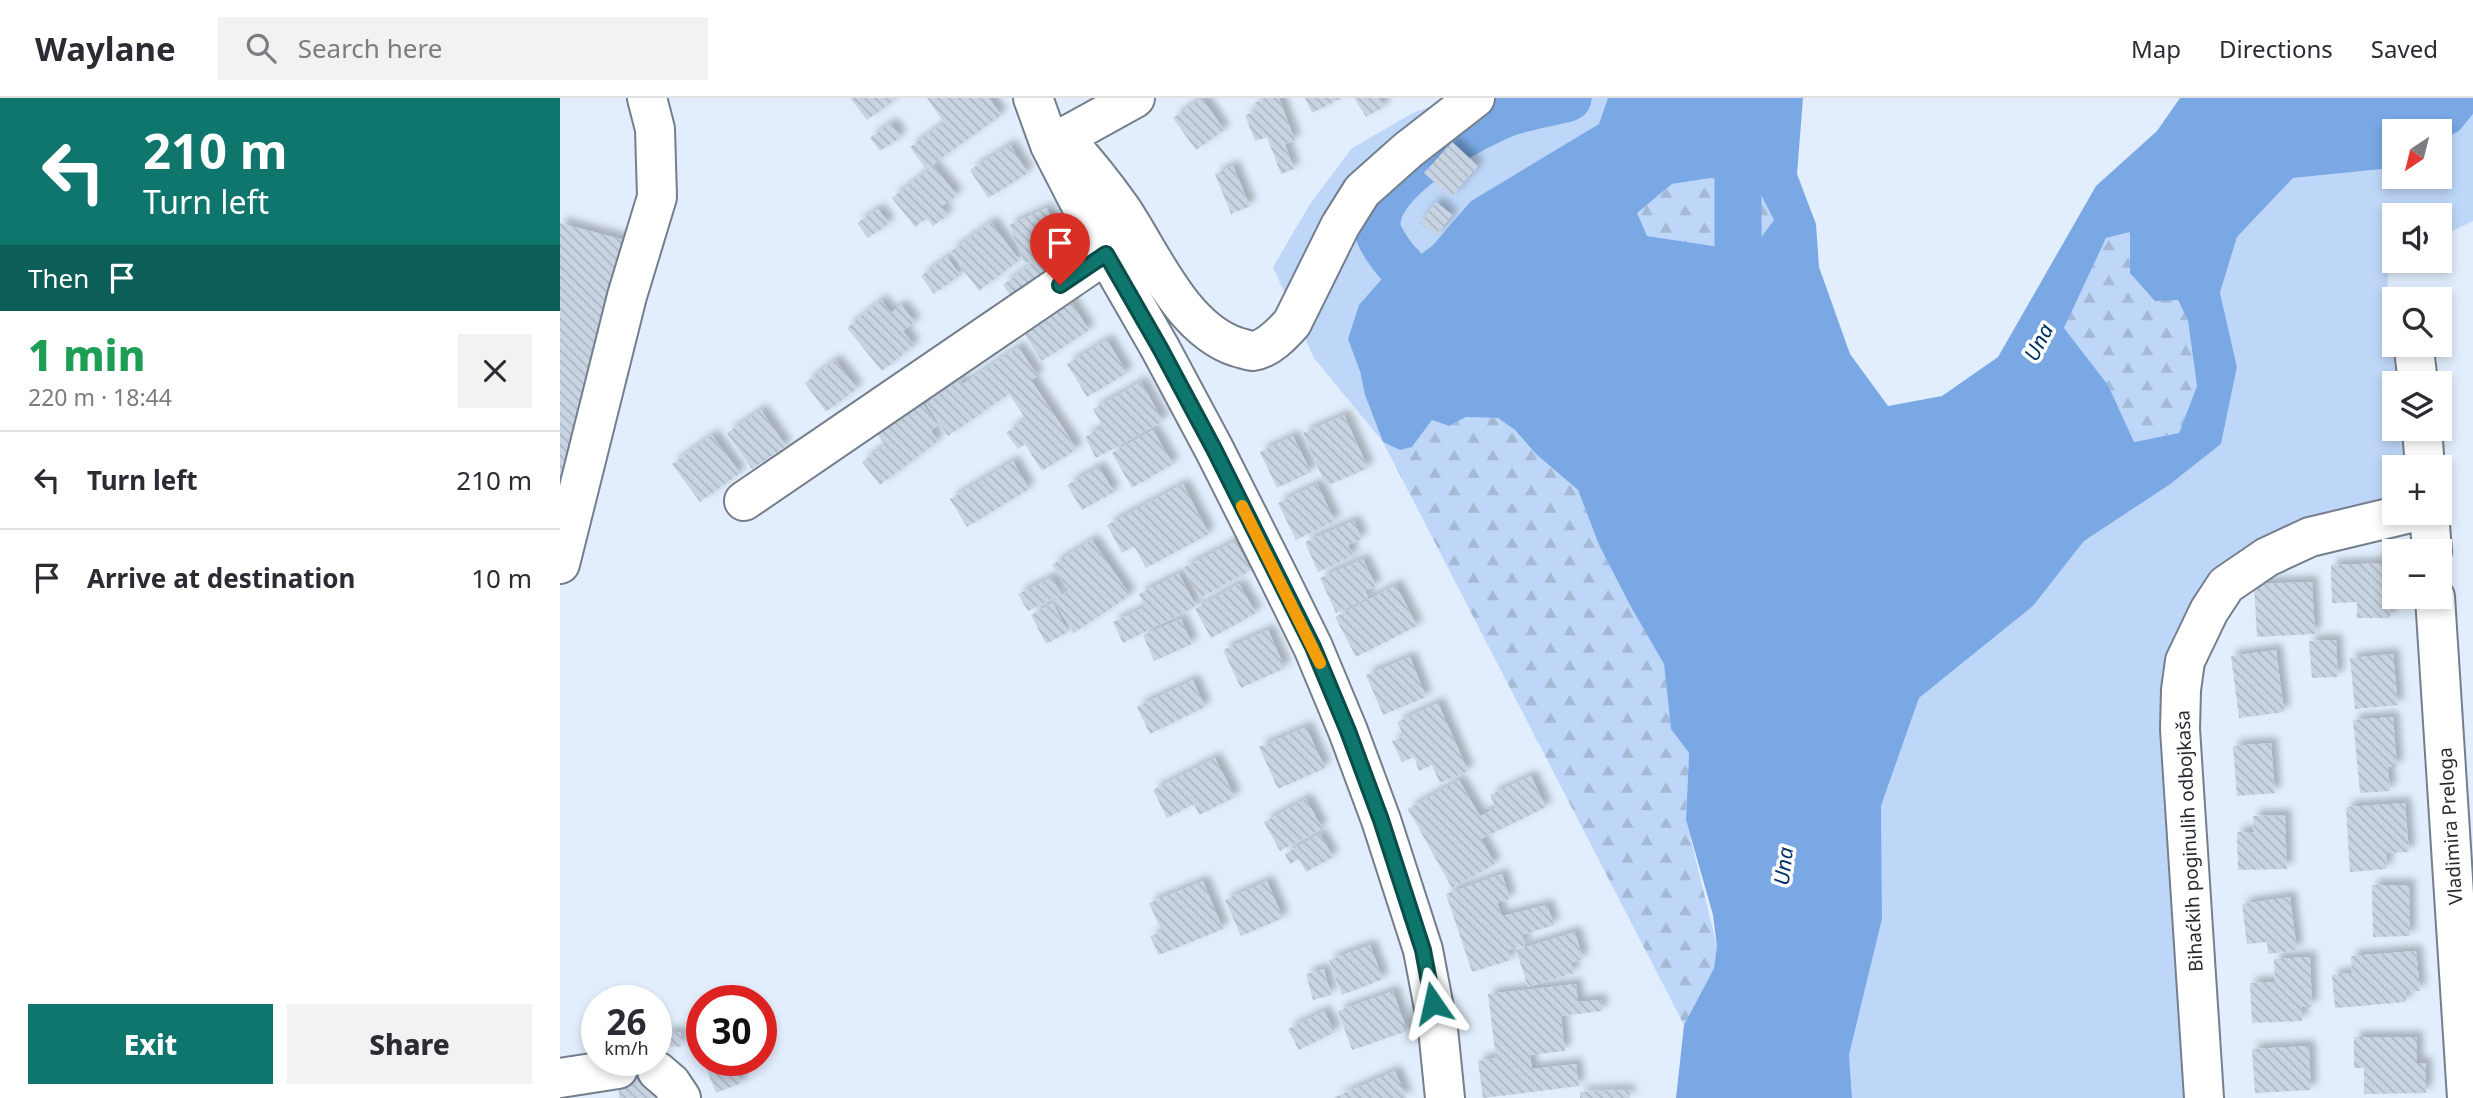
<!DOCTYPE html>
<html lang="en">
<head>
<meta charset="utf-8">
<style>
  body { margin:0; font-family:"Noto Sans",sans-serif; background:#f2f2f3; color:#2b2b33; height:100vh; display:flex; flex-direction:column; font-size:26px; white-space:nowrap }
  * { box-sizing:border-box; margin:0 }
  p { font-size:23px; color:#7c7c81 }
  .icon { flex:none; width:38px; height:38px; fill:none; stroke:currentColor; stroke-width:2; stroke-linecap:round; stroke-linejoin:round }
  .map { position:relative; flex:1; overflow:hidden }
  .details { display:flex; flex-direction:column; background:#fff; width:560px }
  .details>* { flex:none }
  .banner { background:#0f766e; color:#fff; overflow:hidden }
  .needle { width:46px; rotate:215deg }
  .buttons { position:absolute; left:1822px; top:21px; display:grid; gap:14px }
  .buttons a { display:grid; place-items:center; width:70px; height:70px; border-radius:0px; background:#fff; box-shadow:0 4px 10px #0003; font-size:35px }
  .speed { position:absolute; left:21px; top:887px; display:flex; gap:14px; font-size:35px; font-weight:700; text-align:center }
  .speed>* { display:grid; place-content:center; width:91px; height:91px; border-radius:50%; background:#fff; box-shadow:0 4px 10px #0003; line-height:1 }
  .speed small { font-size:18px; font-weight:400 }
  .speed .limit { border:10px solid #d22; background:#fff; color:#111 }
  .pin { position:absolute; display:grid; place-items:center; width:60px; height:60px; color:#fff; margin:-72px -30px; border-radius:50% 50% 50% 0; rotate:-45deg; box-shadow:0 0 7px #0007 }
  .pin .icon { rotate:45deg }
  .me { position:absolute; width:77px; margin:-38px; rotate:349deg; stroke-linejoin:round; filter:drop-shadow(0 0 5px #0008) }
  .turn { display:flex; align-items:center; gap:24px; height:147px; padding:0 28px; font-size:32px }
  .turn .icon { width:91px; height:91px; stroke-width:2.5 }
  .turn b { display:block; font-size:49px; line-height:60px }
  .then { display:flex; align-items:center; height:66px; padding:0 28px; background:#0003; gap:14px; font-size:26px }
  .round { display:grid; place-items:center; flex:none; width:74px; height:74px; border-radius:0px; background:#f2f2f3 }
  .overview { display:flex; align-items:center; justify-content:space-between; height:119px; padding:0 28px }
  h1 { font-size:42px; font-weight:800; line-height:52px; color:#1e9e55 }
  .action { display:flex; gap:14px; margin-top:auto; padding:14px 28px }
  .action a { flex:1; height:80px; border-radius:0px; background:#0f766e; color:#fff; font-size:28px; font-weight:800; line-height:80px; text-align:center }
  .action a+a { background:#f2f2f3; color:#2b2b33 }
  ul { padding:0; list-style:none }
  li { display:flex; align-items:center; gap:21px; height:98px; padding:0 28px; border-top:2px solid #e1e1e2 }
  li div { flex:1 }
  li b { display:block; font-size:26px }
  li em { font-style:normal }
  header { display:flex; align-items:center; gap:42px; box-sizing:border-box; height:98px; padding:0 35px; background:#fff; border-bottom:2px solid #e1e1e2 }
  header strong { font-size:33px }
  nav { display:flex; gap:38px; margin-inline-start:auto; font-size:24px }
  .search { width:490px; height:63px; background:#f2f2f3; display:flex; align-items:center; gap:18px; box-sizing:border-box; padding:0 24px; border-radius:0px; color:#7c7c81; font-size:26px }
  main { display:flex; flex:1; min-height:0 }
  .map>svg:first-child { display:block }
</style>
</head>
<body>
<header>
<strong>Waylane</strong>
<div class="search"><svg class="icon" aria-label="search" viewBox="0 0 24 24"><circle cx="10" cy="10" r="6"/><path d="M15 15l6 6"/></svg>Search here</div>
<nav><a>Map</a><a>Directions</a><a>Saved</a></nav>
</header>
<main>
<section class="details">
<div class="banner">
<div class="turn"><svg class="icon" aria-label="left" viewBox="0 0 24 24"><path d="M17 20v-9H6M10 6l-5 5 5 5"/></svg><div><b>210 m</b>Turn left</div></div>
<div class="then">Then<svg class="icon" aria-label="arrive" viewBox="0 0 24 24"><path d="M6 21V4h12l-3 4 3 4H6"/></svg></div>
</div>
<div class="overview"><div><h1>1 min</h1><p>220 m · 18:44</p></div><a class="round"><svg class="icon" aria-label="close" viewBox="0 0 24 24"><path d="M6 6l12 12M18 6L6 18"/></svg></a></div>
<ul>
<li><svg class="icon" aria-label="left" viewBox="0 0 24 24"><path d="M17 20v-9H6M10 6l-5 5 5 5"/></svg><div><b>Turn left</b></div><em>210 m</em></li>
<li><svg class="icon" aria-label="arrive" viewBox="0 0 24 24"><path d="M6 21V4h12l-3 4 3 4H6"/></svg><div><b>Arrive at destination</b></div><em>10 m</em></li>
</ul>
<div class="action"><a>Exit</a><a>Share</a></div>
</section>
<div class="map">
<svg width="1913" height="1000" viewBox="0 0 1913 1000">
  <defs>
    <pattern id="forest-firs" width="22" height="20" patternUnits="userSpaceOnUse" patternTransform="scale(1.75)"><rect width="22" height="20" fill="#bed7f8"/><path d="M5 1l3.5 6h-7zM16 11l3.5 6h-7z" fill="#a3b9d5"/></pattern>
    <pattern id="building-back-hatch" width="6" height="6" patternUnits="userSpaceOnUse" patternTransform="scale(1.75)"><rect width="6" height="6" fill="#c9d4e3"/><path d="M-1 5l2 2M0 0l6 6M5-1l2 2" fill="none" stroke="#adb6c3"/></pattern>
    <filter id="shadow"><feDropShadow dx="6" dy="-6" stdDeviation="3.5" flood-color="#0004"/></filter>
  </defs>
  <rect width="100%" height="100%" fill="#e2eefd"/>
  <path fill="#bed7f8" d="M 894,0 L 1048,0 L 1040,26 L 911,103 L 873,147 L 843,170 L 821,182 L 800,273 L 805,297 L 823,344 L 754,260 L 713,169 L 750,106 L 792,50 L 853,15 Z
    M 1913,16 L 1913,123 L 1880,139 L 1880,117 L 1834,117 L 1834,161 L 1829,164 L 1823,248 L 1855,260 L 1858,285 L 1834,285 L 1834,331 L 1862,331 L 1865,369 L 1834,369 L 1834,415 L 1707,459 L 1637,540 L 1644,1000 L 1292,1000 L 1289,957 L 1322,821 L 1321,708 L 1359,600 L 1473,508 L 1524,443 L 1609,387 L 1661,346 L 1677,269 L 1660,196 L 1677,139 L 1733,80 L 1822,71 L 1834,65 L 1834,79 L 1880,79 L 1880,43 L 1899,33 Z"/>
  <path fill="url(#forest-firs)" d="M 1151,80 L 1197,89 L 1214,122 L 1196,146 L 1160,149 L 1087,138 L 1076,115 L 1112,86 Z
    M 1570,134 L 1618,202 L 1628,223 L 1637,288 L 1619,335 L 1573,344 L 1548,287 L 1504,230 L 1546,140 Z
    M 906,319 L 938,320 L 955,332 L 976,356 L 1018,392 L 1039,447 L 1071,509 L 1104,566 L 1111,631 L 1129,655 L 1126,722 L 1157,848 L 1154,869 L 1124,927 L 823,344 L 840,352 L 852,349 L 872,322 L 889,328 Z"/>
  <path fill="#79a8e5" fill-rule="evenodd" d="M 1048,0 L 1243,0 L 1237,76 L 1256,126 L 1259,169 L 1290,256 L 1328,308 L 1382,298 L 1438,259 L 1536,88 L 1597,33 L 1620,0 L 1913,0 L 1913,16 L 1899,33 L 1880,43 L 1880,33 L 1834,33 L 1834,65 L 1822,71 L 1733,80 L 1677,139 L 1660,195 L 1677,269 L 1661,346 L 1609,387 L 1524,443 L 1473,508 L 1359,600 L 1321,708 L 1322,821 L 1289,957 L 1292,1000 L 1116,1000 L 1124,927 L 1154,870 L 1157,848 L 1153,817 L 1126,722 L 1129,655 L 1111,631 L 1104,566 L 1071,509 L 1039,447 L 1018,392 L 976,356 L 955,332 L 938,320 L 906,319 L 889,328 L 872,322 L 852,349 L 840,352 L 823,344 L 805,297 L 800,273 L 788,241 L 799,207 L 821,182 L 843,170 L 873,147 L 911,103 L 1039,26 ZM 1151,80 L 1197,89 L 1214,122 L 1196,146 L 1160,149 L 1087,138 L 1077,115 L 1112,86 ZM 1570,134 L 1570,175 L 1595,203 L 1618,202 L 1628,223 L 1637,288 L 1619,335 L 1574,344 L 1548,287 L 1504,230 L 1546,140 Z"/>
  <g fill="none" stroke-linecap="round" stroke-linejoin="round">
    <path stroke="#79a8e5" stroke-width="47" d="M 1178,0 L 1178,213
      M 843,170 C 835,163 818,140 817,129 C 813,83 904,34 940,18 C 961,9 986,6 1008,0"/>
  </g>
  <path fill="url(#building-back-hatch)" filter="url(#shadow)" d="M 290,0 L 337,0 L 307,22 Z
    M 367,0 L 429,0 L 441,17 L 366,71 L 350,49 L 384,25 Z
    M 642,0 L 664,32 L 636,52 L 613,20 Z
    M 708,0 L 719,0 L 735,43 L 725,46 L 734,71 L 721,76 L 707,39 L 695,43 L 685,17 L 697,13 L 694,5 Z
    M 745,0 L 782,0 L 752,15 Z
    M 794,0 L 820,0 L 825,8 L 806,19 Z
    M 331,25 L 341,39 L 320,53 L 310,40 Z
    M 892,44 L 918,68 L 891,99 L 864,75 Z
    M 450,47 L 468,75 L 428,100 L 410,72 Z
    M 373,68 L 397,97 L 381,109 L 388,117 L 373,128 L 367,120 L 355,129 L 332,100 Z
    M 673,68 L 690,108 L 671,116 L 655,76 Z
    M 876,104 L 892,117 L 876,137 L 860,125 Z
    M 487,110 L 504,149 L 465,166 L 449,127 Z
    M 318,111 L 329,125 L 308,140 L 297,125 Z
    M 431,124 L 459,162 L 419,193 L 390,154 Z
    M 0,125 L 68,143 L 0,408 Z
    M 387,159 L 400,177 L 374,196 L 361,178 Z
    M 475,163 L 487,179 L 455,204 L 443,187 Z
    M 509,201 L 529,232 L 482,263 L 462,232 Z
    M 321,202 L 331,215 L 341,207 L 355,224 L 343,233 L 354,247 L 322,273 L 287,230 Z
    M 547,242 L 567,275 L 527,299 L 507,266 Z
    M 458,249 L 478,278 L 471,282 L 517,351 L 482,373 L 465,346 L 458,351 L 446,335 L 466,321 L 449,296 L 388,338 L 366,306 L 400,282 L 403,286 Z
    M 275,262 L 297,290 L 266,314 L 245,285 Z
    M 581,284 L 603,323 L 536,360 L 525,339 L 543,329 L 533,311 Z
    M 356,297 L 378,327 L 371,333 L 378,343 L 320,387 L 302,364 L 325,347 L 313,330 Z
    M 201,312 L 226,348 L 192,371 L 167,335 Z
    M 784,317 L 808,370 L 766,388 L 743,335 Z
    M 593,332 L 613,366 L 572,390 L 552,355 Z
    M 152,337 L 180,375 L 140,404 L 112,366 Z
    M 733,338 L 751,374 L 717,390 L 700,354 Z
    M 453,363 L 469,391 L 407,429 L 390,401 Z
    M 539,369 L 554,394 L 522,412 L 507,387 Z
    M 623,386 L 649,436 L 586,470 L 574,448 L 562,455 L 547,427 Z
    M 757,386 L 775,423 L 736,442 L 718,405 Z
    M 794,423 L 802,441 L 788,447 L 793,458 L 758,474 L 745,444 Z
    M 532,442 L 570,497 L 514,535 L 493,503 L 509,492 L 492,467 Z
    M 675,443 L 691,472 L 640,500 L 623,470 Z
    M 803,461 L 816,488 L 805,493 L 808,500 L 776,515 L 760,480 Z
    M 1829,465 L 1830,520 L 1797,520 L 1797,504 L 1772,505 L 1771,467 Z
    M 619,476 L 636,508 L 563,545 L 553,524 L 585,509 L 579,496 Z
    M 492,479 L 501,496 L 468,513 L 458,496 Z
    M 1752,484 L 1755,536 L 1697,539 L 1694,486 Z
    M 679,486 L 696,515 L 651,540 L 635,511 Z
    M 836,487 L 857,528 L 796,559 L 775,519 Z
    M 493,505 L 508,534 L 486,546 L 471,517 Z
    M 621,521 L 632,546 L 594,563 L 583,537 Z
    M 708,532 L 725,570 L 681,590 L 663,552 Z
    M 1776,542 L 1778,579 L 1752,580 L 1749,543 Z
    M 1716,552 L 1724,614 L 1679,620 L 1671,558 Z
    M 1833,556 L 1838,607 L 1795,611 L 1790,560 Z
    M 850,559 L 866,599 L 823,617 L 806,577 Z
    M 633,582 L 645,609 L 590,636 L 577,609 Z
    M 878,605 L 908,673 L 880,685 L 872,667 L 859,673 L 854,659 L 842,664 L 832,643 L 844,638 L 837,624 Z
    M 1833,619 L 1837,669 L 1828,669 L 1830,693 L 1800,695 L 1793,622 Z
    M 746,629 L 765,670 L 718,691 L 699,649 Z
    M 1711,645 L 1715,695 L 1677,698 L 1673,648 Z
    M 655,660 L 675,699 L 639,717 L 634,706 L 607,720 L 593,692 Z
    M 971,678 L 986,709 L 921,741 L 935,766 L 892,790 L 848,711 L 899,682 L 920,718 L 936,710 L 930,697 Z
    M 746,701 L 762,730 L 720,753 L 704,724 Z
    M 1845,705 L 1849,754 L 1826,755 L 1827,771 L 1790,774 L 1786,709 Z
    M 1725,717 L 1727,771 L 1678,772 L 1677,734 L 1694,734 L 1693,718 Z
    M 760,736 L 773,759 L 746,774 L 739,761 L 730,766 L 725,756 Z
    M 942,776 L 950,801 L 937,805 L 942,818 L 987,807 L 994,827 L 962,837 L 965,847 L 948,852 L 951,862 L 912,874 L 886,796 Z
    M 643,783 L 663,831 L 599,857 L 590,838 L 602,834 L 589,805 Z
    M 707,783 L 723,820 L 681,838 L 665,802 Z
    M 1812,787 L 1849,787 L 1850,838 L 1813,839 Z
    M 1730,799 L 1737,852 L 1708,856 L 1707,844 L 1687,846 L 1682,806 Z
    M 1015,834 L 1023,861 L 1011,865 L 1014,875 L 968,889 L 956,852 Z
    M 810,847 L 823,881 L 782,897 L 769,862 Z
    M 1856,853 L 1860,893 L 1846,894 L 1846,904 L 1775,910 L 1772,877 L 1792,875 L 1791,858 Z
    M 1750,859 L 1752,909 L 1742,909 L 1742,923 L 1692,925 L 1690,885 L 1715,884 L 1714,861 Z
    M 764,871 L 771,897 L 753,902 L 746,876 Z
    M 1016,886 L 1018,904 L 1041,902 L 1042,913 L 1001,918 L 1005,953 L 970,957 L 972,971 L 1016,966 L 1019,988 L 923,1000 L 918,963 L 936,960 L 928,896 Z
    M 833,893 L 847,933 L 792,952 L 778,913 Z
    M 764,913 L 775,934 L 739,952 L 728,931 Z
    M 106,934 L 121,935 L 121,949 L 106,948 Z
    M 1794,939 L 1857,939 L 1857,965 L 1866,965 L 1866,995 L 1804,996 L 1804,970 L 1794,970 Z
    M 1749,948 L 1751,992 L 1695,995 L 1692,951 Z
    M 58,962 L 97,962 L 98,1000 L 59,1000 Z
    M 143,962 L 172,962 L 181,985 L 156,995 Z
    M 835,973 L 847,1000 L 773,1000 Z
    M 1069,992 L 1070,1000 L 1020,1000 L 1020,994 Z"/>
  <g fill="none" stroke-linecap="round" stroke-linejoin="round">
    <defs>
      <path id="minor" d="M 473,0 L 490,47 L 546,156 L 600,250 L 654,351 L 718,478 L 753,549 L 788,633 L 821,722 L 863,852 L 878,931 L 885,1000
        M 505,41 C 525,63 545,88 562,112 C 592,157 622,231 677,249 C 682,250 689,253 693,253 C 708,251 722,236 732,225 L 780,128 L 802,93 L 848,52 L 915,0
        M 490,47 L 575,0
        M 1855,260 L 1858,285
        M 1862,331 L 1865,369
        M 184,403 L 546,156
        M 1869,415 L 1872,453
        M 0,466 L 67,198 L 97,99 L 95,31 L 87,0
        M 1875,499 L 1907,1000
        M 97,973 L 111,985 L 121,1000
        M 0,980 L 58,971
        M 1644,1000 L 1620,631 L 1621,592 L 1625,563 L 1649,513 L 1666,487 L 1707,459 L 1750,439 L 1850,415"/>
    </defs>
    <use href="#minor" stroke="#747e8c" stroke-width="42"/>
    <use href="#minor" stroke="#fff" stroke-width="38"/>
  </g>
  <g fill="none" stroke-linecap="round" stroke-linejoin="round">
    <defs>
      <path id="route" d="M 500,187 L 546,156 L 600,250 L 654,351 L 753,549 L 788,633 L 821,722 L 863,852 L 873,905"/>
    </defs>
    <use href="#route" stroke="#0a4d48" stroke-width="18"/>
    <use href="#route" stroke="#0f766e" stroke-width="12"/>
    <path stroke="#f59e0b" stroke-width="12" d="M 682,408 L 760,565"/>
  </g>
  <g text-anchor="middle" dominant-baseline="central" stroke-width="7" stroke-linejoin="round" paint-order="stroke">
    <g font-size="19" fill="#272b31" stroke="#fff">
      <text transform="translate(1890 728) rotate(-94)">Vladimira Preloga</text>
      <text transform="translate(1629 743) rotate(-93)">Bihaćkih poginulih odbojkaša</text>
    </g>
    <g font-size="21" font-style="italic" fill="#003167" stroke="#fff">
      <text transform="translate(1478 244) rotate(-63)">Una</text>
      <text transform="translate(1223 768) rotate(-83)">Una</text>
    </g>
  </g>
</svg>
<div class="buttons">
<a><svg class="needle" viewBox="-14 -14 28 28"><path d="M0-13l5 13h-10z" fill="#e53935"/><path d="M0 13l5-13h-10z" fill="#7c7c81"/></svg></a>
<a><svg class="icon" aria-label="sound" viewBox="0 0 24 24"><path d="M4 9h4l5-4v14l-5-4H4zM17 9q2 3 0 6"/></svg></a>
<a><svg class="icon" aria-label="search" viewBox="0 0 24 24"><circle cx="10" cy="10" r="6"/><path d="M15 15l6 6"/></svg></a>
<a><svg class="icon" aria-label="layers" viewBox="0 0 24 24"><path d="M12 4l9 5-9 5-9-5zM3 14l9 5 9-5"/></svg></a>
<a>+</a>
<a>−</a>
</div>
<div class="speed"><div>26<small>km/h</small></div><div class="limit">30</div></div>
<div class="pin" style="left:500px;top:187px;background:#d93025"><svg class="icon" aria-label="arrive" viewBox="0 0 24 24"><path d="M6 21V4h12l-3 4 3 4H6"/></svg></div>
<svg class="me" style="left:873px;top:905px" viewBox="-20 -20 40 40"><path d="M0-17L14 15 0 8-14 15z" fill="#0f766e" stroke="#fff" stroke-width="4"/></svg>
</div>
</main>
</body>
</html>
